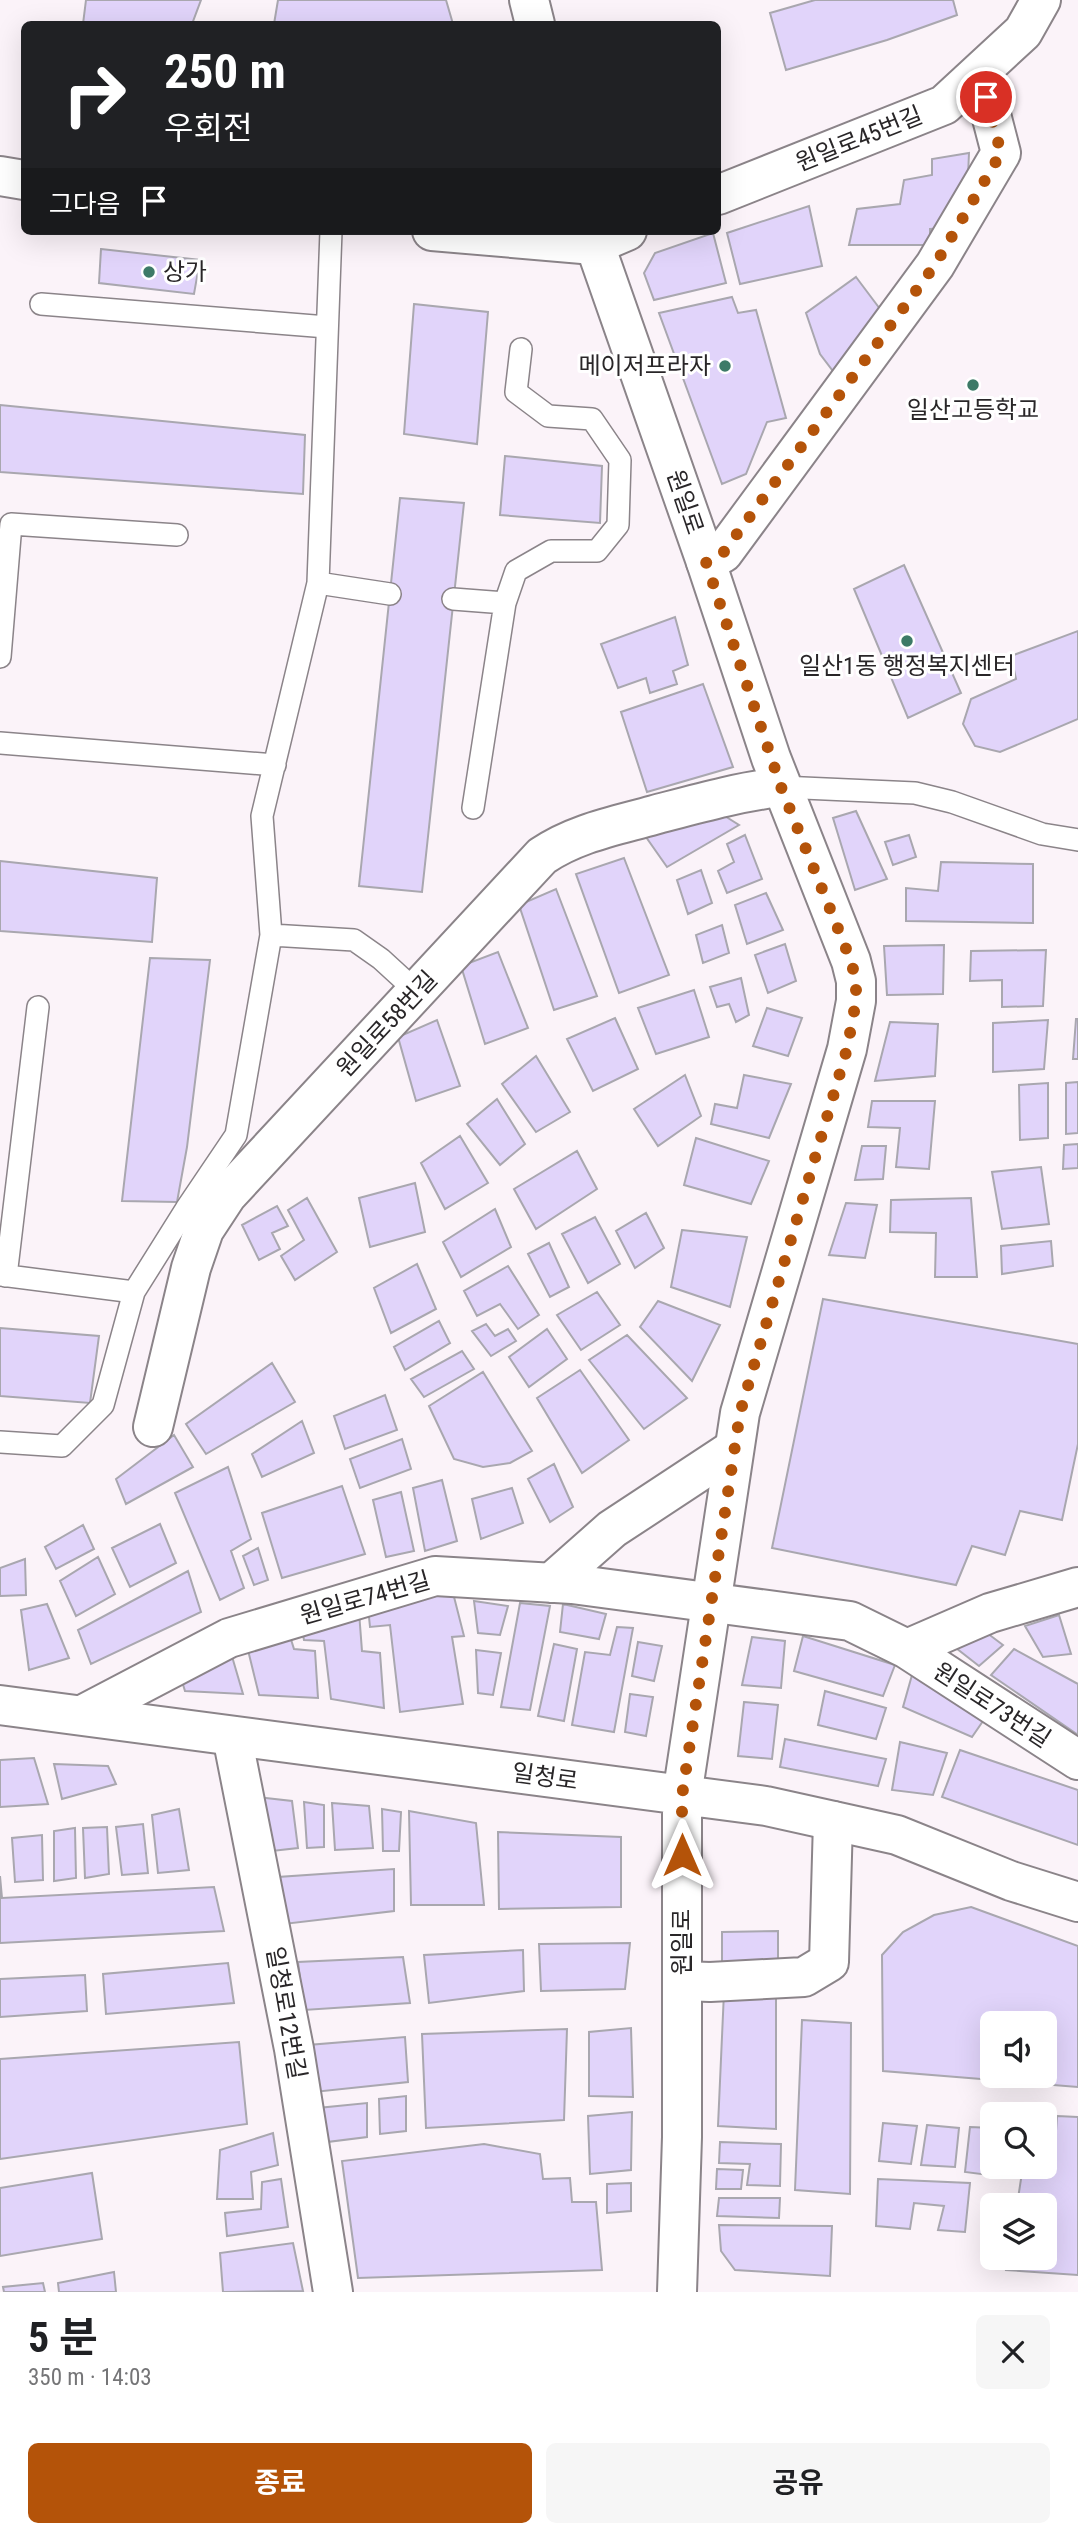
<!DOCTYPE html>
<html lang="ko">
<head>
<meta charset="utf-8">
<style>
  body { margin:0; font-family:"Roboto Condensed","Noto Sans KR",sans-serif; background:#f6f6f6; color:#202124; height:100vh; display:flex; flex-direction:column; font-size:26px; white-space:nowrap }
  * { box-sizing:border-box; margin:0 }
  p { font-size:23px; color:#757577 }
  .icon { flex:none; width:38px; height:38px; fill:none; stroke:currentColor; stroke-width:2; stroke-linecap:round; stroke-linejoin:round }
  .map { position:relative; height:2292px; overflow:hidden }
  .side { display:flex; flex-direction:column; background:#fff; flex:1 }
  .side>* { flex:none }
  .top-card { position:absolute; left:21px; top:21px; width:700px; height:214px; border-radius:10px; box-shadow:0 7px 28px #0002; background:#202124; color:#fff; overflow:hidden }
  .tools { position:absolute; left:980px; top:2011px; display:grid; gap:14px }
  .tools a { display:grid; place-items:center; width:77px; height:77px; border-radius:10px; background:#fff; box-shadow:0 7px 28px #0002; font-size:35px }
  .pin { position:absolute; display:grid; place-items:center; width:60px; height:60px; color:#fff; margin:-30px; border:4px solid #fff; border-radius:50%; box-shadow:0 2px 7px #0007 }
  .me { position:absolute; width:77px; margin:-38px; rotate:0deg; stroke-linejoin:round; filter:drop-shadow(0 0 5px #0008) }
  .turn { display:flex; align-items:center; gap:24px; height:147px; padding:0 28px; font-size:32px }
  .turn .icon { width:91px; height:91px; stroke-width:2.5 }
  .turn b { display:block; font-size:49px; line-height:60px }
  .then { display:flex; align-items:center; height:66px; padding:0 28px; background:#0003; gap:14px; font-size:26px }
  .round { display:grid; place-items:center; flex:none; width:74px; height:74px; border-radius:10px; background:#f6f6f6 }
  .head { display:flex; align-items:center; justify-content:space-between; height:119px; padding:0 28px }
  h1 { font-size:42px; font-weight:700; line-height:52px }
  .action { display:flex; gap:14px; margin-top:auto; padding:14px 28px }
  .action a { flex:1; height:80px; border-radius:10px; background:#b45309; color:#fff; font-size:28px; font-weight:700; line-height:80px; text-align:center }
  .action a+a { background:#f6f6f6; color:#202124 }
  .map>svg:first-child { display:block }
</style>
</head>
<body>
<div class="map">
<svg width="1078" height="2292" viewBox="0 0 1078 2292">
  <rect width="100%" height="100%" fill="#fbf3f9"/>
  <path fill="#e1d4fa" stroke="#a9a7af" stroke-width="2" fill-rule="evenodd" d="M 86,0 L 201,0 L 192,24 L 83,24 Z
    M 278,0 L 446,0 L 453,24 L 274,24 Z
    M 815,0 L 953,0 L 957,15 L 887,40 L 786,70 L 770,13 Z
    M 969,153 L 967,199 L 950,228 L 930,229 L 930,245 L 849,245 L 857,209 L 900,204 L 904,180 L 932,175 L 932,159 Z
    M 809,206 L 822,266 L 740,284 L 727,233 Z
    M 713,233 L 726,283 L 654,300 L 644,273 L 655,253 Z
    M 101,249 L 200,260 L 194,294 L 99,283 Z
    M 856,277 L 886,317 L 839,379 L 820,354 L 806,313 Z
    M 732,297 L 738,313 L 756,310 L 786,418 L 767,422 L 746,474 L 722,484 L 659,313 Z
    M 414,304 L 488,312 L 477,444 L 404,434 Z
    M 0,405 L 305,435 L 303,494 L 0,472 Z
    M 505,456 L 602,466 L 600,523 L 500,515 Z
    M 400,498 L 464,503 L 422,892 L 359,886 Z
    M 904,565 L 961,693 L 908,718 L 854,589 Z
    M 675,617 L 688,665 L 673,671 L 677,684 L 650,693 L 646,678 L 618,688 L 601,644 Z
    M 1078,631 L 1078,719 L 1000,752 L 975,746 L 963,724 L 971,699 L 1016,679 L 1011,656 Z
    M 703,684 L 733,767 L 647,792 L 621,712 Z
    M 856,811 L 887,879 L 855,890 L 833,818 Z
    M 720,813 L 739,825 L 667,867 L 646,837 Z
    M 745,835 L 762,879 L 727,893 L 718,871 L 734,862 L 727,844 Z
    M 909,835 L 916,857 L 893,865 L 885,842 Z
    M 624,858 L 669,975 L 619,993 L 576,874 Z
    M 0,861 L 157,878 L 152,942 L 0,931 Z
    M 941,862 L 1033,864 L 1033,923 L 906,921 L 906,888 L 938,891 Z
    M 701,870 L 712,903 L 688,914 L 677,880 Z
    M 556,889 L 597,996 L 554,1010 L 519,905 Z
    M 766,893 L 783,930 L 747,944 L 735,905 Z
    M 722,925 L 729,953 L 703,963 L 696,935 Z
    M 785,944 L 796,981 L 768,993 L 755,955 Z
    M 944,945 L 943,994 L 887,995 L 884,946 Z
    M 1046,950 L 1043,1006 L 1002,1007 L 1002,980 L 970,981 L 971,951 Z
    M 498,952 L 528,1028 L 485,1044 L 461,966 Z
    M 150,958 L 210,960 L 187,1147 L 177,1202 L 122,1201 Z
    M 741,978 L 749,1015 L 736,1022 L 729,1004 L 717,1007 L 710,987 Z
    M 694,990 L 709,1037 L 656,1054 L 638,1008 Z
    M 767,1008 L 802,1018 L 788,1056 L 753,1046 Z
    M 615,1018 L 638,1069 L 593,1091 L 567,1039 Z
    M 1076,1019 L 1078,1019 L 1078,1059 L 1073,1059 Z
    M 437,1020 L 460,1086 L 416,1101 L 398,1037 Z
    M 1048,1020 L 1044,1069 L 993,1072 L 993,1023 Z
    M 890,1022 L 938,1024 L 935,1076 L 875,1081 Z
    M 536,1056 L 570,1112 L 536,1132 L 502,1084 Z
    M 685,1075 L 701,1116 L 658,1146 L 634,1109 Z
    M 744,1075 L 791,1084 L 769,1138 L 711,1124 L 715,1104 L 737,1108 Z
    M 1078,1082 L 1078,1133 L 1066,1134 L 1066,1083 Z
    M 1048,1083 L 1048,1138 L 1020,1140 L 1019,1085 Z
    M 497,1099 L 525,1144 L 500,1165 L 467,1124 Z
    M 872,1101 L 935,1101 L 929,1169 L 896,1167 L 900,1128 L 868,1127 Z
    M 460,1136 L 488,1183 L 445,1209 L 421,1163 Z
    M 696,1138 L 769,1161 L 751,1204 L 684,1185 Z
    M 1078,1144 L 1078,1168 L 1063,1169 L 1064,1145 Z
    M 862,1146 L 886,1146 L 883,1179 L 855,1180 Z
    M 577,1151 L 597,1189 L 536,1229 L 514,1189 Z
    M 1041,1167 L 1049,1224 L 1002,1229 L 992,1172 Z
    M 415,1183 L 425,1232 L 370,1247 L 359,1198 Z
    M 307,1198 L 337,1252 L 295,1280 L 281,1256 L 304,1240 L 288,1210 Z
    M 971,1198 L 977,1277 L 935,1277 L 936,1233 L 890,1232 L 891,1200 Z
    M 846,1203 L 877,1205 L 865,1258 L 829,1255 Z
    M 277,1206 L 288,1226 L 272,1233 L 280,1249 L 259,1260 L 242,1225 Z
    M 495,1209 L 511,1247 L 461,1277 L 443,1242 Z
    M 646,1213 L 664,1248 L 635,1268 L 616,1231 Z
    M 595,1217 L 620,1264 L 588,1283 L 562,1234 Z
    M 682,1230 L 747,1237 L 730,1307 L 671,1287 Z
    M 1051,1241 L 1053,1266 L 1002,1274 L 1001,1246 Z
    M 549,1243 L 569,1287 L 550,1297 L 528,1254 Z
    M 417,1264 L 436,1309 L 391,1333 L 374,1288 Z
    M 508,1266 L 539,1315 L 518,1329 L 500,1304 L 477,1316 L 464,1291 Z
    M 597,1292 L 620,1325 L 581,1350 L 557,1315 Z
    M 823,1299 L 1078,1344 L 1078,1444 L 1062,1520 L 1020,1511 L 1005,1555 L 972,1546 L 956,1585 L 772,1548 Z
    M 658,1301 L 720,1325 L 692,1381 L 640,1327 Z
    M 439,1321 L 450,1343 L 405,1370 L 394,1347 Z
    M 486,1324 L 495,1336 L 508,1329 L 516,1341 L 491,1356 L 472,1331 Z
    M 0,1328 L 99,1336 L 90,1403 L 0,1396 Z
    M 547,1329 L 567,1359 L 529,1387 L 509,1357 Z
    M 627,1335 L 687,1398 L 644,1429 L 589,1360 Z
    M 462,1351 L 474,1369 L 424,1397 L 411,1379 Z
    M 272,1363 L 295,1402 L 206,1454 L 186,1424 Z
    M 580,1370 L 629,1440 L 582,1473 L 537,1398 Z
    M 483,1372 L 532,1451 L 510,1463 L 483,1467 L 454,1459 L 429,1406 Z
    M 385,1395 L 397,1430 L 345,1449 L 334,1416 Z
    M 302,1421 L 314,1453 L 262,1477 L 252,1454 Z
    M 174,1435 L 193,1467 L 126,1504 L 116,1479 Z
    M 402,1439 L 411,1469 L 360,1488 L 350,1459 Z
    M 554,1464 L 573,1507 L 550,1522 L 528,1479 Z
    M 228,1467 L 251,1539 L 231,1551 L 244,1588 L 220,1600 L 175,1493 Z
    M 442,1480 L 457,1541 L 425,1551 L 413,1488 Z
    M 342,1486 L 365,1554 L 282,1578 L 262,1513 Z
    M 512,1488 L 523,1523 L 481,1539 L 472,1499 Z
    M 401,1492 L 414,1551 L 386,1557 L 373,1500 Z
    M 160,1524 L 176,1563 L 130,1587 L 112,1548 Z
    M 83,1525 L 94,1549 L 56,1569 L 45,1547 Z
    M 258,1548 L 268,1580 L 254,1585 L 243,1556 Z
    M 98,1557 L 115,1594 L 76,1616 L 60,1581 Z
    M 25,1559 L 26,1595 L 0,1596 L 0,1568 Z
    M 188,1571 L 201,1612 L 91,1664 L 78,1630 Z
    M 452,1589 L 464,1636 L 452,1637 L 463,1704 L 400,1712 L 390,1625 L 370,1627 L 368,1607 Z
    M 474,1601 L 508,1606 L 500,1635 L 478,1633 Z
    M 520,1603 L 550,1606 L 530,1710 L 501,1707 Z
    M 47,1604 L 69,1658 L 29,1670 L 21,1610 Z
    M 563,1604 L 606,1614 L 599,1639 L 560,1632 Z
    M 359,1612 L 362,1651 L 380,1653 L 384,1708 L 331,1699 L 324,1641 L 304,1640 L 301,1625 Z
    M 1059,1615 L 1071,1654 L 1043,1657 L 1025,1626 Z
    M 617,1627 L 633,1628 L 614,1732 L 572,1725 L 585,1652 L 610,1655 Z
    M 983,1630 L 1003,1645 L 979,1666 L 956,1648 Z
    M 289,1633 L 294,1649 L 315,1651 L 318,1698 L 259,1695 L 246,1642 Z
    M 803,1636 L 895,1665 L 883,1696 L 794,1671 Z
    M 752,1637 L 785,1641 L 781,1688 L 742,1685 Z
    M 638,1642 L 662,1646 L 654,1681 L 632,1676 Z
    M 554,1644 L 577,1649 L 564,1721 L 538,1716 Z
    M 1014,1649 L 1078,1684 L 1078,1735 L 991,1675 Z
    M 476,1650 L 501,1653 L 493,1695 L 478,1693 Z
    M 231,1653 L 243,1694 L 185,1691 L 181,1678 Z
    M 912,1675 L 983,1721 L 972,1737 L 903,1707 Z
    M 825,1691 L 886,1708 L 876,1739 L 818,1725 Z
    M 630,1694 L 653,1697 L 646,1736 L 625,1732 Z
    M 744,1702 L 778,1705 L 772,1759 L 738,1756 Z
    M 785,1739 L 886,1759 L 878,1786 L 780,1767 Z
    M 900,1742 L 947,1753 L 933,1795 L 892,1790 Z
    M 960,1750 L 1078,1790 L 1078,1845 L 942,1797 Z
    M 34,1758 L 48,1804 L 0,1807 L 0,1760 Z
    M 54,1764 L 108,1766 L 116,1784 L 62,1799 Z
    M 257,1797 L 292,1801 L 298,1848 L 263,1852 Z
    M 304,1802 L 324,1805 L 324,1847 L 307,1848 Z
    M 332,1803 L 369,1806 L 373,1848 L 335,1850 Z
    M 179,1809 L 189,1870 L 158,1873 L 152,1815 Z
    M 382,1809 L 401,1812 L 399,1851 L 383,1851 Z
    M 409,1811 L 476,1823 L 484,1905 L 411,1905 Z
    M 143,1824 L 148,1873 L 122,1875 L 116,1827 Z
    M 107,1827 L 109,1874 L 85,1878 L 83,1828 Z
    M 75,1828 L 76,1878 L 54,1881 L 54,1831 Z
    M 498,1832 L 621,1837 L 621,1907 L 499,1909 Z
    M 42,1835 L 43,1880 L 15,1882 L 12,1838 Z
    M 394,1869 L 394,1911 L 284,1924 L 278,1877 Z
    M 0,1876 L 2,1898 L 214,1887 L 224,1931 L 0,1943 Z
    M 971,1907 L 1078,1946 L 1078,2087 L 883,2071 L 882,1955 L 903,1932 L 934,1915 ZM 992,2023 L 1045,2023 L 1045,2076 L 992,2076 Z
    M 778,1931 L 778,1971 L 722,1972 L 722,1932 Z
    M 630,1943 L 625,1989 L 541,1991 L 539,1944 Z
    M 523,1950 L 524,1991 L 429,2003 L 424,1955 Z
    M 403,1957 L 410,2003 L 304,2010 L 298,1962 Z
    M 228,1963 L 234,2003 L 106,2014 L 103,1974 Z
    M 85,1975 L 87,2011 L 0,2017 L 0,1979 Z
    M 724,1992 L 776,1993 L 776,2129 L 718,2126 Z
    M 802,2020 L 851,2023 L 850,2194 L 795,2190 Z
    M 631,2028 L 633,2097 L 589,2096 L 589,2032 Z
    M 567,2029 L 564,2120 L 426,2128 L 422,2034 Z
    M 405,2037 L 408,2082 L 314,2092 L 308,2045 Z
    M 239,2042 L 247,2124 L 0,2159 L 0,2059 Z
    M 406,2096 L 406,2131 L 380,2134 L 379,2099 Z
    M 367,2103 L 367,2137 L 319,2143 L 318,2108 Z
    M 632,2112 L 631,2170 L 590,2174 L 588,2116 Z
    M 1057,2116 L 1078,2117 L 1078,2275 L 1006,2270 L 1008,2258 L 1045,2258 L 1045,2205 L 1017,2205 L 1023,2166 L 1045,2166 L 1045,2145 L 1055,2146 Z
    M 883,2123 L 917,2126 L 911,2164 L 879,2161 Z
    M 927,2125 L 959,2128 L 955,2167 L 921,2165 Z
    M 970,2127 L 992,2128 L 992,2166 L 1006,2166 L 1004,2177 L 965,2172 Z
    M 273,2133 L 278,2165 L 251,2172 L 253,2199 L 217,2199 L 220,2150 Z
    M 720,2142 L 781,2144 L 780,2186 L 747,2185 L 750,2164 L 719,2163 Z
    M 484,2144 L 540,2154 L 543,2179 L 570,2178 L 572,2202 L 596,2202 L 602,2270 L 358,2278 L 342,2161 Z
    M 717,2169 L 743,2170 L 741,2189 L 716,2189 Z
    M 92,2173 L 102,2239 L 0,2256 L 0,2188 Z
    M 281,2179 L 288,2227 L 227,2236 L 225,2213 L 261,2209 L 262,2182 Z
    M 878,2179 L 970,2183 L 965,2232 L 938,2230 L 944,2206 L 914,2203 L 910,2229 L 876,2226 Z
    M 631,2183 L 631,2211 L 607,2213 L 607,2184 Z
    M 719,2198 L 780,2198 L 779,2218 L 717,2216 Z
    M 719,2225 L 832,2226 L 830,2276 L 735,2270 L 721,2251 Z
    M 293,2243 L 303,2291 L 223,2292 L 220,2253 Z
    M 114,2272 L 116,2292 L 59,2292 L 58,2283 Z
    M 43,2283 L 45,2292 L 4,2292 L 3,2287 Z"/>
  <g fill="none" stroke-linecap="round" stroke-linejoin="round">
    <defs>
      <path id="lane" d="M 41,304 L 327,327
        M 318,583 L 390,594
        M 453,599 L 505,603
        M 0,657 L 11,524 L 177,535
        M 0,743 L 275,765
        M 781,787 L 915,793 L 952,802 L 1042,834 L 1078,840
        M 473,808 L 505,603 L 516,571 L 551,551 L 597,551 L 618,525 L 620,460 L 592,419 L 548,416 L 516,392 L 521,349
        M 271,935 L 354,940 L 381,959 L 405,981 L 413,995
        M 0,1275 L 134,1292
        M 6,1276 L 38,1007
        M 0,1442 L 62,1446 L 103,1405 L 134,1292 L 186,1209 L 236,1135 L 271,935 L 262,816 L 318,583 L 331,231"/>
      <path id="street" d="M 0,176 L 24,180
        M 718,195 L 944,105 L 1023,32 L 1041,0
        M 432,231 L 594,245 L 627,231
        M 706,562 L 723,553 L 935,265 L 1001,153 L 980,72
        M 153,1427 L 191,1268 L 204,1230 L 227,1195 L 542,856 C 576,833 615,826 654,815 C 696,804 738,792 781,787
        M 551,1583 L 612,1529 L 732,1450
        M 907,1649 L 990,1613 L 1078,1587
        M 82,1715 L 229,1638 L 435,1576 L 572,1584 L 850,1621 L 907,1649 L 1078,1760
        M 232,1736 L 294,2049 L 333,2292
        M 682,1981 L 710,1982 L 804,1977 L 829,1962 L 833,1821"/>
      <path id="secondary" d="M 529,0 L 535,24
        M 590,231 L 706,562 L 771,758 L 851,961 L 856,981 L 856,1001 L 847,1049 L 740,1413 L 682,1796 L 682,2137 L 677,2292
        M 0,1705 L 766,1806 L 897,1835 L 1011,1881 L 1078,1902"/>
    </defs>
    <use href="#lane" stroke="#8b8489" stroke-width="24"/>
    <use href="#street" stroke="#8b8489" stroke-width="42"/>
    <use href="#secondary" stroke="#8b8489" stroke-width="42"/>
    <use href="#lane" stroke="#fff" stroke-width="21"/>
    <use href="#street" stroke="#fff" stroke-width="38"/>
    <use href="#secondary" stroke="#fff" stroke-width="38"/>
  </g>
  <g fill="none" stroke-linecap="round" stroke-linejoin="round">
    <path stroke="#b45309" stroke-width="12" stroke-dasharray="0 21.6" d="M 682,1855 L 682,1796 L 740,1413 L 847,1049 L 856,1001 L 856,981 L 851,961 L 781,787 L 706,562 L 723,553 L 935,265 L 1001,153 L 986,97"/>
  </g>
  <g fill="#3d7a67" stroke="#fff" stroke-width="2.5">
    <circle cx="149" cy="272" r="7"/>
    <circle cx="725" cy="366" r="7"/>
    <circle cx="973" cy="385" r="7"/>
    <circle cx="907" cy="641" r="7"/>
  </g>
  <g text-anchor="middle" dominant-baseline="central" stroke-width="6" stroke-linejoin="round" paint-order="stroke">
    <g font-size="24" fill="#292628" stroke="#fff">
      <text transform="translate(859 139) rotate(-22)">원일로45번길</text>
      <text transform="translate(685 502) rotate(71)">원일로</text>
      <text transform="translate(387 1024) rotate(-47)">원일로58번길</text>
      <text transform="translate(365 1598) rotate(-16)">원일로74번길</text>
      <text transform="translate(992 1705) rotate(33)">원일로73번길</text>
      <text transform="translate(545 1777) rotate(8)">일청로</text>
      <text transform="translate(682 1942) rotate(-90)">원일로</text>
      <text transform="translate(286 2013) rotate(80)">일청로12번길</text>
    </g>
    <g font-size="24" fill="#292628" stroke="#fff">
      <text x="163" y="272" text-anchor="start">상가</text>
      <text x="711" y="366" text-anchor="end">메이저프라자</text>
      <text x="973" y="410">일산고등학교</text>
      <text x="907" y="666">일산1동 행정복지센터</text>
    </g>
  </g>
</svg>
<div class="tools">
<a><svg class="icon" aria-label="sound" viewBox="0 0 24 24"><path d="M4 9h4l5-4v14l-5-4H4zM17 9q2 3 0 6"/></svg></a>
<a><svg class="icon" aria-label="search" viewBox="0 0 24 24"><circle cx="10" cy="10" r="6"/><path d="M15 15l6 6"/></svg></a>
<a><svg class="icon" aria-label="layers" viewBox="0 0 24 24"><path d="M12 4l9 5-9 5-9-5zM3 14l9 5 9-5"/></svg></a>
</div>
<div class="pin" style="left:986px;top:97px;background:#d93025"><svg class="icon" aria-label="arrive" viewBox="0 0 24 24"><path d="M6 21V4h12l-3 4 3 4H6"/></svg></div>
<svg class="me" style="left:682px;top:1855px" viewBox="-20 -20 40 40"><path d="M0-17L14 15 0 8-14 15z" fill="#b45309" stroke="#fff" stroke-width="4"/></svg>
<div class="top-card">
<div class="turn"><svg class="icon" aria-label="right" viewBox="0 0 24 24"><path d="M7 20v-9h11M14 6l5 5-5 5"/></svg><div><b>250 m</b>우회전</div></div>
<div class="then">그다음<svg class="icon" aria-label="arrive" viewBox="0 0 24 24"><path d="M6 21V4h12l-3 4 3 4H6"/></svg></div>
</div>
</div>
<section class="side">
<div class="head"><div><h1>5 분</h1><p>350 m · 14:03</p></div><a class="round"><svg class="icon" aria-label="close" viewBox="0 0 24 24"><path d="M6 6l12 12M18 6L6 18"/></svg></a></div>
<div class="action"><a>종료</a><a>공유</a></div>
</section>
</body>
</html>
